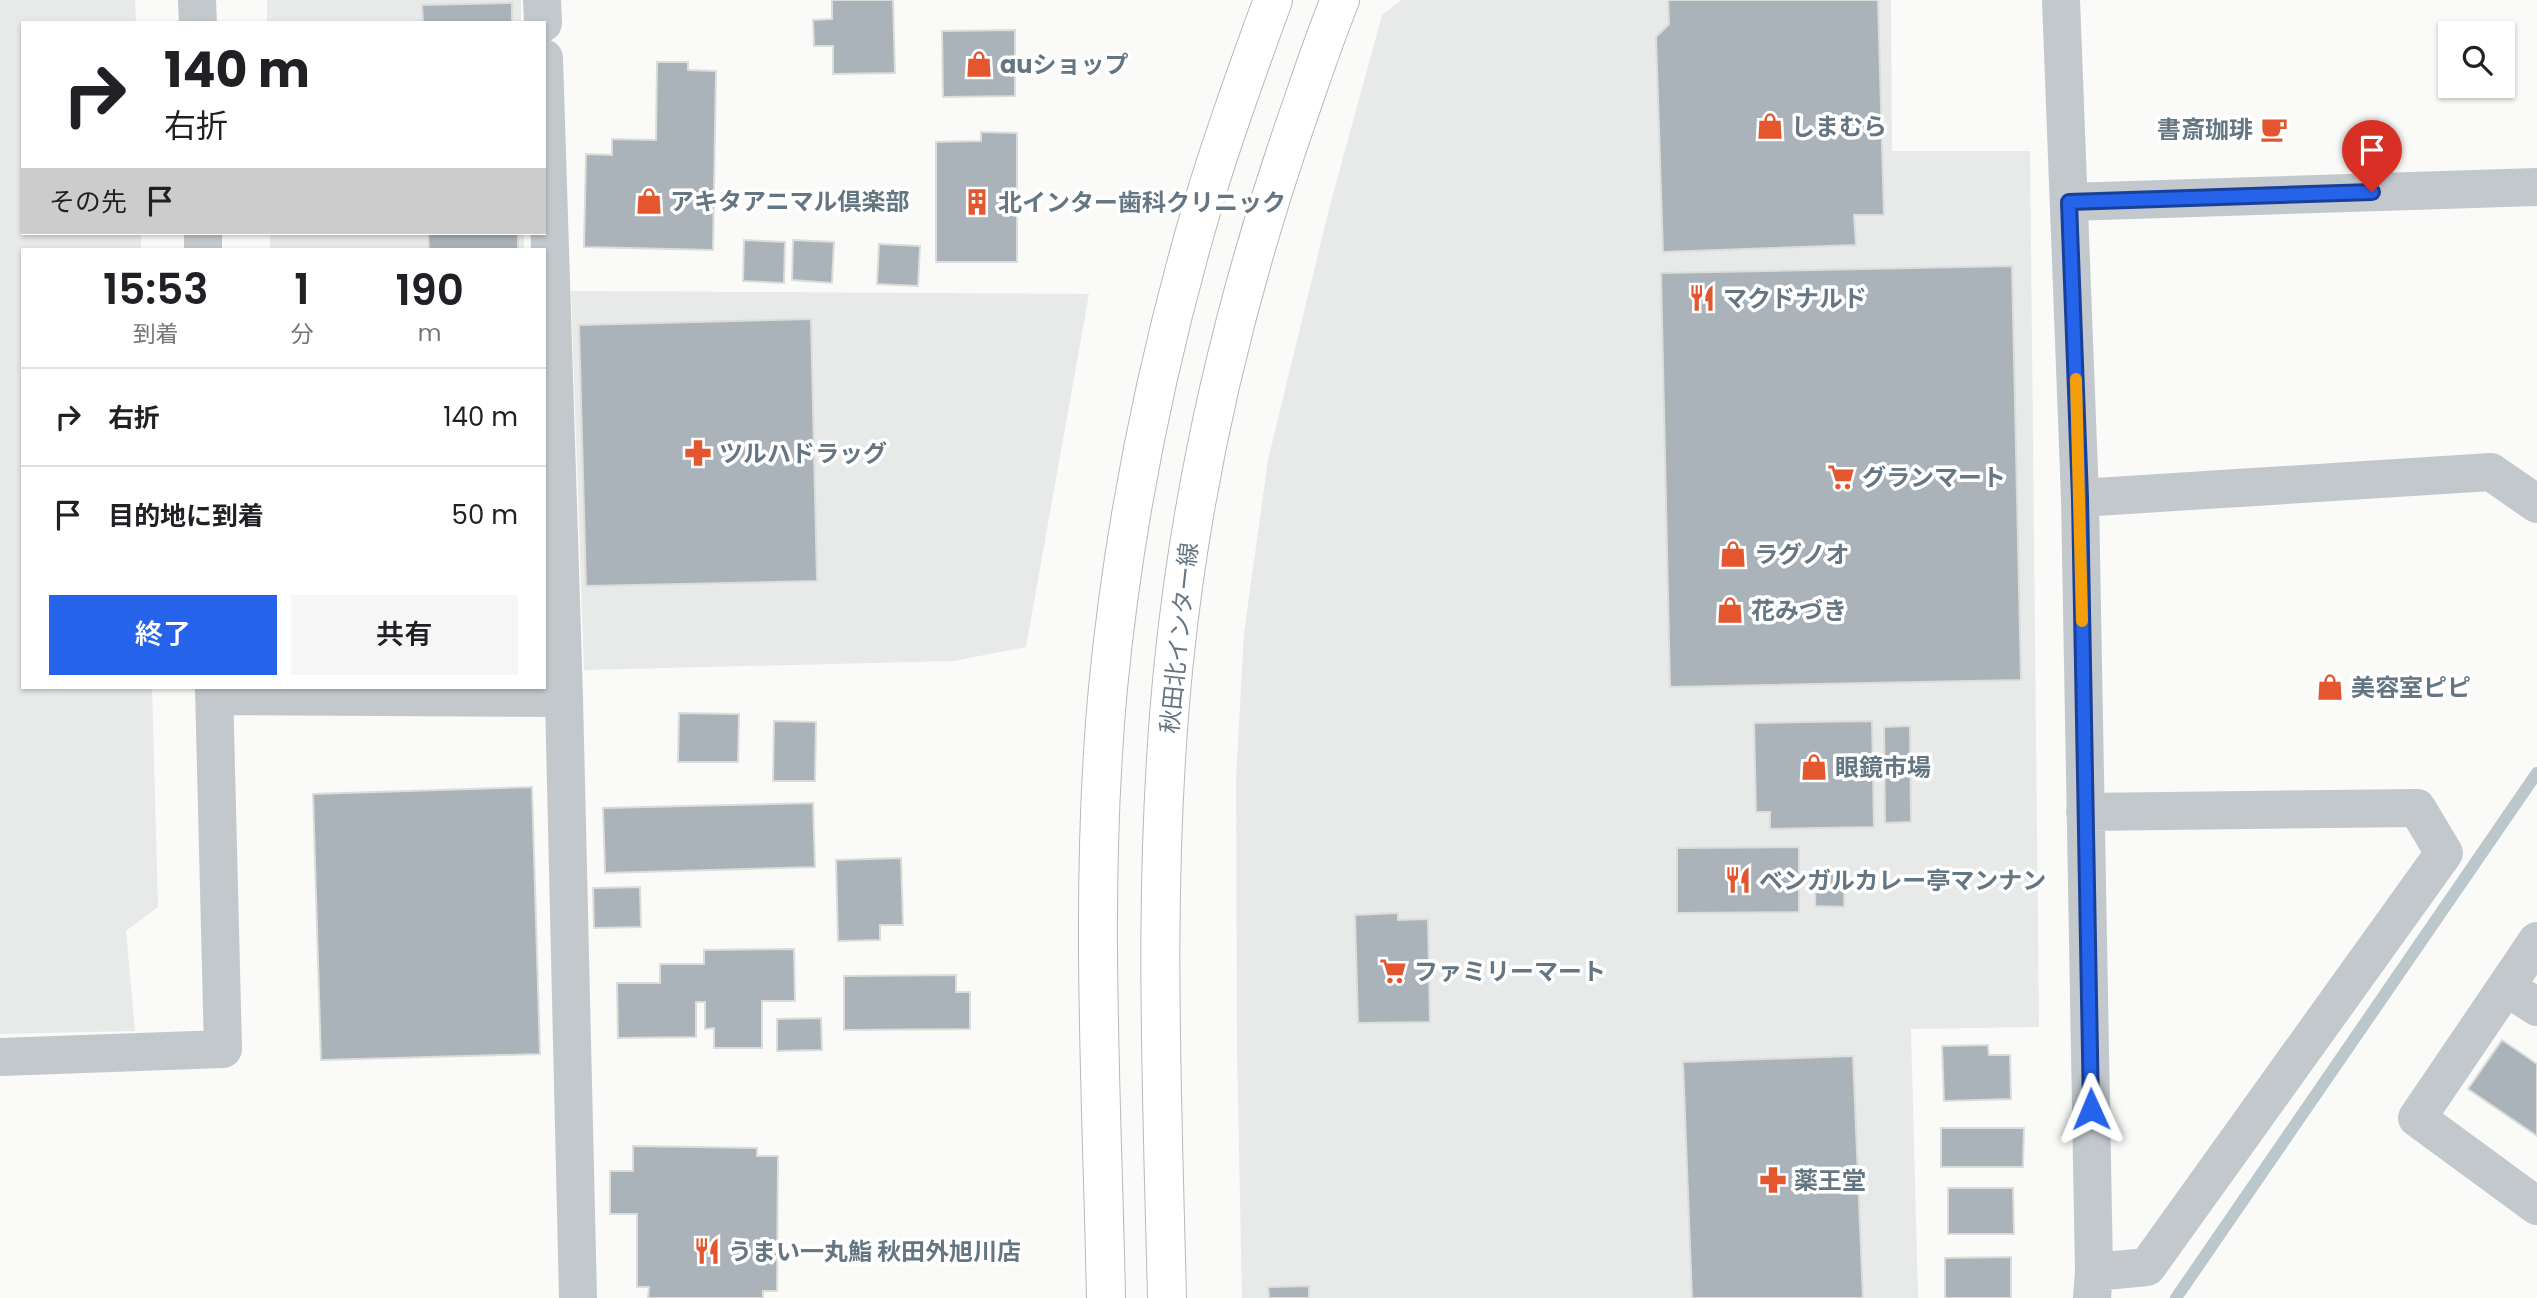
<!DOCTYPE html>
<html lang="ja">
<head>
<meta charset="utf-8">
<style>
  body { margin:0; font-family:Poppins,"Noto Sans JP",sans-serif; background:#f6f6f6; color:#202124; height:100vh; display:flex; flex-direction:column; font-size:26px; white-space:nowrap }
  * { box-sizing:border-box; margin:0 }
  p { font-size:23px; color:#757577 }
  .icon { flex:none; width:38px; height:38px; fill:none; stroke:currentColor; stroke-width:2; stroke-linecap:round; stroke-linejoin:round }
  .map { position:relative; flex:1; overflow:hidden }
  .drawer { position:absolute; left:21px; top:248px; width:525px; height:441px; display:flex; flex-direction:column; background:#fff; border-radius:0px; box-shadow:0 2px 5px #0004 }
  .drawer>* { flex:none }
  .top-card { position:absolute; left:21px; top:21px; width:525px; height:214px; border-radius:0px; box-shadow:0 2px 5px #0004; background:#fff; color:#202124; overflow:hidden }
  .controls { position:absolute; left:2438px; top:21px; display:grid; gap:14px }
  .controls a { display:grid; place-items:center; width:77px; height:77px; border-radius:0px; background:#fff; box-shadow:0 2px 5px #0004; font-size:35px }
  .pin { position:absolute; display:grid; place-items:center; width:60px; height:60px; color:#fff; margin:-72px -30px; border-radius:50% 50% 50% 0; rotate:-45deg; box-shadow:0 0 7px #0007 }
  .pin .icon { rotate:45deg }
  .me { position:absolute; width:77px; margin:-38px; rotate:359deg; stroke-linejoin:round; filter:drop-shadow(0 0 5px #0008) }
  .turn { display:flex; align-items:center; gap:24px; height:147px; padding:0 28px; font-size:32px }
  .turn .icon { width:91px; height:91px; stroke-width:2.5 }
  .turn b { display:block; font-size:49px; line-height:60px }
  .then { display:flex; align-items:center; height:66px; padding:0 28px; background:#0003; gap:14px; font-size:26px }
  .eta { display:flex; justify-content:space-evenly; align-items:center; height:119px; text-align:center }
  .eta b { font-size:42px; font-weight:600; line-height:49px }
  .primary-button { display:flex; gap:14px; margin-top:auto; padding:14px 28px }
  .primary-button a { flex:1; height:80px; border-radius:0px; background:#2563eb; color:#fff; font-size:28px; font-weight:600; line-height:80px; text-align:center }
  .primary-button a+a { background:#f6f6f6; color:#202124 }
  ul { padding:0; list-style:none }
  li { display:flex; align-items:center; gap:21px; height:98px; padding:0 28px; border-top:2px solid #e0e0e0 }
  li div { flex:1 }
  li b { display:block; font-size:26px }
  li em { font-style:normal }
  .map>svg:first-child { display:block }
</style>
</head>
<body>
<div class="map">
<svg width="2537" height="1298" viewBox="0 0 2537 1298">
  <rect width="100%" height="100%" fill="#fafaf8"/>
  <path fill="#e8e9e9" d="M 0,0 L 135,0 L 136,23 L 23,23 L 23,233 L 141,233 L 141,250 L 23,250 L 23,688 L 152,688 L 158,907 L 126,931 L 135,1031 L 0,1034 Z
    M 267,0 L 521,0 L 521,23 L 267,23 Z
    M 1401,0 L 1891,0 L 1892,151 L 2030,151 L 2039,1027 L 1911,1029 L 1918,1298 L 1242,1298 L 1237,1049 L 1236,779 L 1244,633 L 1268,460 L 1329,209 L 1382,15 Z
    M 270,233 L 524,233 L 524,250 L 270,250 Z
    M 571,291 L 1089,294 L 1026,647 L 954,661 L 584,670 Z"/>
  <g fill="none" stroke-linecap="round" stroke-linejoin="round">
    <path stroke="#bbc7cb" stroke-width="12" d="M 2176,1298 L 2537,773"/>
  </g>
  <path fill="#aab3b9" stroke="#dcdcda" stroke-width="2" d="M 832,0 L 893,0 L 895,73 L 833,74 L 833,46 L 814,46 L 813,20 L 832,19 Z
    M 1668,0 L 1878,0 L 1884,215 L 1854,215 L 1856,245 L 1663,252 L 1656,37 L 1669,24 Z
    M 512,3 L 512,23 L 423,23 L 422,5 Z
    M 1015,30 L 1015,96 L 943,97 L 942,31 Z
    M 657,62 L 688,62 L 688,70 L 716,71 L 713,250 L 584,247 L 586,154 L 612,155 L 612,139 L 656,140 Z
    M 981,132 L 1017,133 L 1017,262 L 936,262 L 936,142 L 981,141 Z
    M 428,233 L 518,233 L 518,250 L 429,250 Z
    M 744,240 L 785,242 L 784,283 L 743,281 Z
    M 793,240 L 834,242 L 832,283 L 792,280 Z
    M 879,244 L 920,246 L 918,286 L 877,284 Z
    M 2012,266 L 2021,680 L 1670,687 L 1661,273 Z
    M 811,319 L 817,581 L 586,586 L 579,325 Z
    M 679,713 L 739,714 L 738,762 L 678,762 Z
    M 774,721 L 816,722 L 815,781 L 773,781 Z
    M 1872,721 L 1874,827 L 1770,829 L 1770,812 L 1756,812 L 1754,723 Z
    M 1910,726 L 1911,822 L 1885,823 L 1884,727 Z
    M 532,787 L 540,1054 L 321,1060 L 313,794 Z
    M 813,803 L 815,867 L 605,873 L 603,808 Z
    M 1799,847 L 1799,912 L 1677,913 L 1677,848 Z
    M 901,858 L 903,925 L 880,925 L 880,940 L 838,941 L 836,860 Z
    M 1816,872 L 1845,872 L 1844,907 L 1815,906 Z
    M 640,887 L 641,927 L 594,928 L 593,888 Z
    M 1398,913 L 1398,920 L 1428,919 L 1430,1022 L 1358,1023 L 1355,915 Z
    M 794,949 L 795,1001 L 762,1001 L 762,1048 L 714,1048 L 714,1028 L 705,1029 L 705,1002 L 696,1002 L 696,1037 L 618,1038 L 617,983 L 660,983 L 660,964 L 704,964 L 704,950 Z
    M 956,975 L 956,992 L 970,992 L 970,1029 L 844,1030 L 844,976 Z
    M 821,1018 L 822,1050 L 777,1051 L 777,1019 Z
    M 2502,1040 L 2537,1064 L 2537,1136 L 2468,1089 Z
    M 1988,1045 L 1989,1055 L 2010,1055 L 2011,1099 L 1944,1101 L 1942,1046 Z
    M 1853,1056 L 1863,1298 L 1692,1298 L 1683,1062 Z
    M 1941,1128 L 2024,1128 L 2023,1167 L 1941,1167 Z
    M 633,1146 L 757,1148 L 757,1156 L 778,1156 L 777,1291 L 763,1291 L 763,1298 L 648,1298 L 649,1287 L 637,1287 L 637,1214 L 610,1214 L 610,1171 L 633,1171 Z
    M 1948,1188 L 2013,1188 L 2014,1234 L 1948,1234 Z
    M 2011,1257 L 2011,1298 L 1945,1298 L 1945,1258 Z
    M 1309,1286 L 1309,1298 L 1269,1298 L 1268,1287 Z"/>
  <g fill="none" stroke-linecap="round" stroke-linejoin="round">
    <defs>
      <path id="major" d="M 1106,1298 C 1102,1095 1089,891 1108,688 C 1124,523 1157,360 1204,201 C 1224,133 1249,66 1273,0
        M 1167,1298 C 1162,1086 1152,873 1174,661 C 1193,476 1236,295 1297,119 C 1311,79 1324,39 1340,0"/>
    </defs>
    <use href="#major" stroke="#b5babe" stroke-width="40"/>
    <path stroke="#c3c8cc" stroke-width="38" d="M 197,0 L 198,23
      M 542,0 L 543,23
      M 2061,0 L 2080,498 L 2094,1272 L 2092,1298
      M 544,58 L 564,698 L 578,1298
      M 2069,202 L 2537,187
      M 203,233 L 203,250
      M 2080,498 L 2491,472 L 2537,504
      M 214,696 L 564,698
      M 2085,812 L 2417,808 L 2444,853 L 2147,1267 L 2094,1272
      M 2537,941 L 2417,1118 L 2537,1206
      M 2506,987 L 2537,1007
      M 0,1057 L 223,1049 L 214,688"/>
    <use href="#major" stroke="#fff" stroke-width="38"/>
  </g>
  <g fill="none" stroke-linecap="round" stroke-linejoin="round">
    <defs>
      <path id="route" d="M 2091,1109 L 2080,498 L 2069,202 L 2372,192"/>
    </defs>
    <use href="#route" stroke="#184099" stroke-width="18"/>
    <use href="#route" stroke="#2563eb" stroke-width="12"/>
    <path stroke="#f59e0b" stroke-width="12" d="M 2076,379 L 2082,621"/>
  </g>
  <defs>
    <symbol id="shop-bare" viewBox="-9 -9 18 18"><path d="M-5-2.5h2.3a2.7 3.5 0 0 1 5.4 0H5L5.5 6h-11ZM-1.5-2.5h3a1.5 2.3 0 0 0-3 0Z" fill="#e4572e" stroke="#fff" stroke-width="2.5" paint-order="stroke"/></symbol>
    <symbol id="cafe-bare" viewBox="-9 -9 18 18"><path d="M-5.5-4.5H6V0H3Q3 3.5 0 3.5H-2.5Q-5.5 3.5-5.5 0ZM3-3.2v2h1.7v-2ZM-6 4.5H4V6H-6Z" fill="#e4572e" stroke="#fff" stroke-width="2.5" paint-order="stroke"/></symbol>
    <symbol id="building-bare" viewBox="-9 -9 18 18"><path d="M-4-6H4V6H1V3H-1V6H-4ZM-2.5-4.3h1.7v1.8h-1.7ZM.8-4.3h1.7v1.8H.8ZM-2.5-1h1.7V.8h-1.7ZM.8-1h1.7V.8H.8Z" fill="#e4572e" stroke="#fff" stroke-width="2.5" paint-order="stroke"/></symbol>
    <symbol id="restaurant-bare" viewBox="-9 -9 18 18"><path d="M-5-6h1v4h1v-4h1v4h1v-4h1v5L-1.5 .5V6h-2V.5L-5-1ZM5-6V6H3V1.5H1.5Q1.5-4 5-6Z" fill="#e4572e" stroke="#fff" stroke-width="2.5" paint-order="stroke"/></symbol>
    <symbol id="pharmacy-bare" viewBox="-9 -9 18 18"><path d="M-2-6h4v4h4v4h-4v4h-4v-4h-4v-4h4Z" fill="#e4572e" stroke="#fff" stroke-width="2.5" paint-order="stroke"/></symbol>
    <symbol id="supermarket-bare" viewBox="-9 -9 18 18"><path d="M-6-5.5h2.5l.6 2H6L4.5 2H-2.5L-4.4-4H-6ZM-1.5 3.2a1.3 1.3 0 1 0 .1 0ZM3 3.2a1.3 1.3 0 1 0 .1 0Z" fill="#e4572e" stroke="#fff" stroke-width="2.5" paint-order="stroke"/></symbol>
  </defs>
  <g fill-rule="evenodd">
    <use href="#shop-bare" x="960" y="45" width="38" height="38"/>
    <use href="#shop-bare" x="1751" y="107" width="38" height="38"/>
    <use href="#cafe-bare" x="2255" y="110" width="38" height="38"/>
    <use href="#shop-bare" x="630" y="182" width="38" height="38"/>
    <use href="#building-bare" x="958" y="183" width="38" height="38"/>
    <use href="#restaurant-bare" x="1683" y="279" width="38" height="38"/>
    <use href="#pharmacy-bare" x="679" y="434" width="38" height="38"/>
    <use href="#supermarket-bare" x="1822" y="458" width="38" height="38"/>
    <use href="#shop-bare" x="1714" y="535" width="38" height="38"/>
    <use href="#shop-bare" x="1711" y="591" width="38" height="38"/>
    <use href="#shop-bare" x="2311" y="668" width="38" height="38"/>
    <use href="#shop-bare" x="1795" y="748" width="38" height="38"/>
    <use href="#restaurant-bare" x="1719" y="861" width="38" height="38"/>
    <use href="#supermarket-bare" x="1374" y="952" width="38" height="38"/>
    <use href="#pharmacy-bare" x="1754" y="1161" width="38" height="38"/>
    <use href="#restaurant-bare" x="688" y="1232" width="38" height="38"/>
  </g>
  <g text-anchor="middle" dominant-baseline="central" stroke-width="7" stroke-linejoin="round" paint-order="stroke">
    <g font-size="24" font-weight="bold" fill="#657683" stroke="#fff" text-anchor="start">
      <text x="1000" y="64">auショップ</text>
      <text x="1791" y="126">しまむら</text>
      <text x="2253" y="129" text-anchor="end">書斎珈琲</text>
      <text x="670" y="201">アキタアニマル倶楽部</text>
      <text x="998" y="202">北インター歯科クリニック</text>
      <text x="1723" y="298">マクドナルド</text>
      <text x="719" y="453">ツルハドラッグ</text>
      <text x="1862" y="477">グランマート</text>
      <text x="1754" y="554">ラグノオ</text>
      <text x="1751" y="610">花みづき</text>
      <text x="2351" y="687">美容室ピピ</text>
      <text x="1835" y="767">眼鏡市場</text>
      <text x="1759" y="880">ベンガルカレー亭マンナン</text>
      <text x="1414" y="971">ファミリーマート</text>
      <text x="1794" y="1180">薬王堂</text>
      <text x="728" y="1251">うまい一丸鮨 秋田外旭川店</text>
    </g>
    <g font-size="24" fill="#657683" stroke="#fff">
      <text transform="translate(1179 638) rotate(-84)">秋田北インター線</text>
    </g>
  </g>
</svg>
<div class="controls">
<a><svg class="icon" aria-label="search" viewBox="0 0 24 24"><circle cx="10" cy="10" r="6"/><path d="M15 15l6 6"/></svg></a>
</div>
<div class="pin" style="left:2372px;top:192px;background:#d93025"><svg class="icon" aria-label="arrive" viewBox="0 0 24 24"><path d="M6 21V4h12l-3 4 3 4H6"/></svg></div>
<svg class="me" style="left:2091px;top:1109px" viewBox="-20 -20 40 40"><path d="M0-17L14 15 0 8-14 15z" fill="#2563eb" stroke="#fff" stroke-width="4"/></svg>
<div class="top-card">
<div class="turn"><svg class="icon" aria-label="right" viewBox="0 0 24 24"><path d="M7 20v-9h11M14 6l5 5-5 5"/></svg><div><b>140 m</b>右折</div></div>
<div class="then">その先<svg class="icon" aria-label="arrive" viewBox="0 0 24 24"><path d="M6 21V4h12l-3 4 3 4H6"/></svg></div>
</div>
<section class="drawer">
<div class="eta">
<div><b>15:53</b><p>到着</p></div>
<div><b>1</b><p>分</p></div>
<div><b>190</b><p>m</p></div>
</div>
<ul>
<li><svg class="icon" aria-label="right" viewBox="0 0 24 24"><path d="M7 20v-9h11M14 6l5 5-5 5"/></svg><div><b>右折</b></div><em>140 m</em></li>
<li><svg class="icon" aria-label="arrive" viewBox="0 0 24 24"><path d="M6 21V4h12l-3 4 3 4H6"/></svg><div><b>目的地に到着</b></div><em>50 m</em></li>
</ul>
<div class="primary-button"><a>終了</a><a>共有</a></div>
</section>
</div>
</body>
</html>
